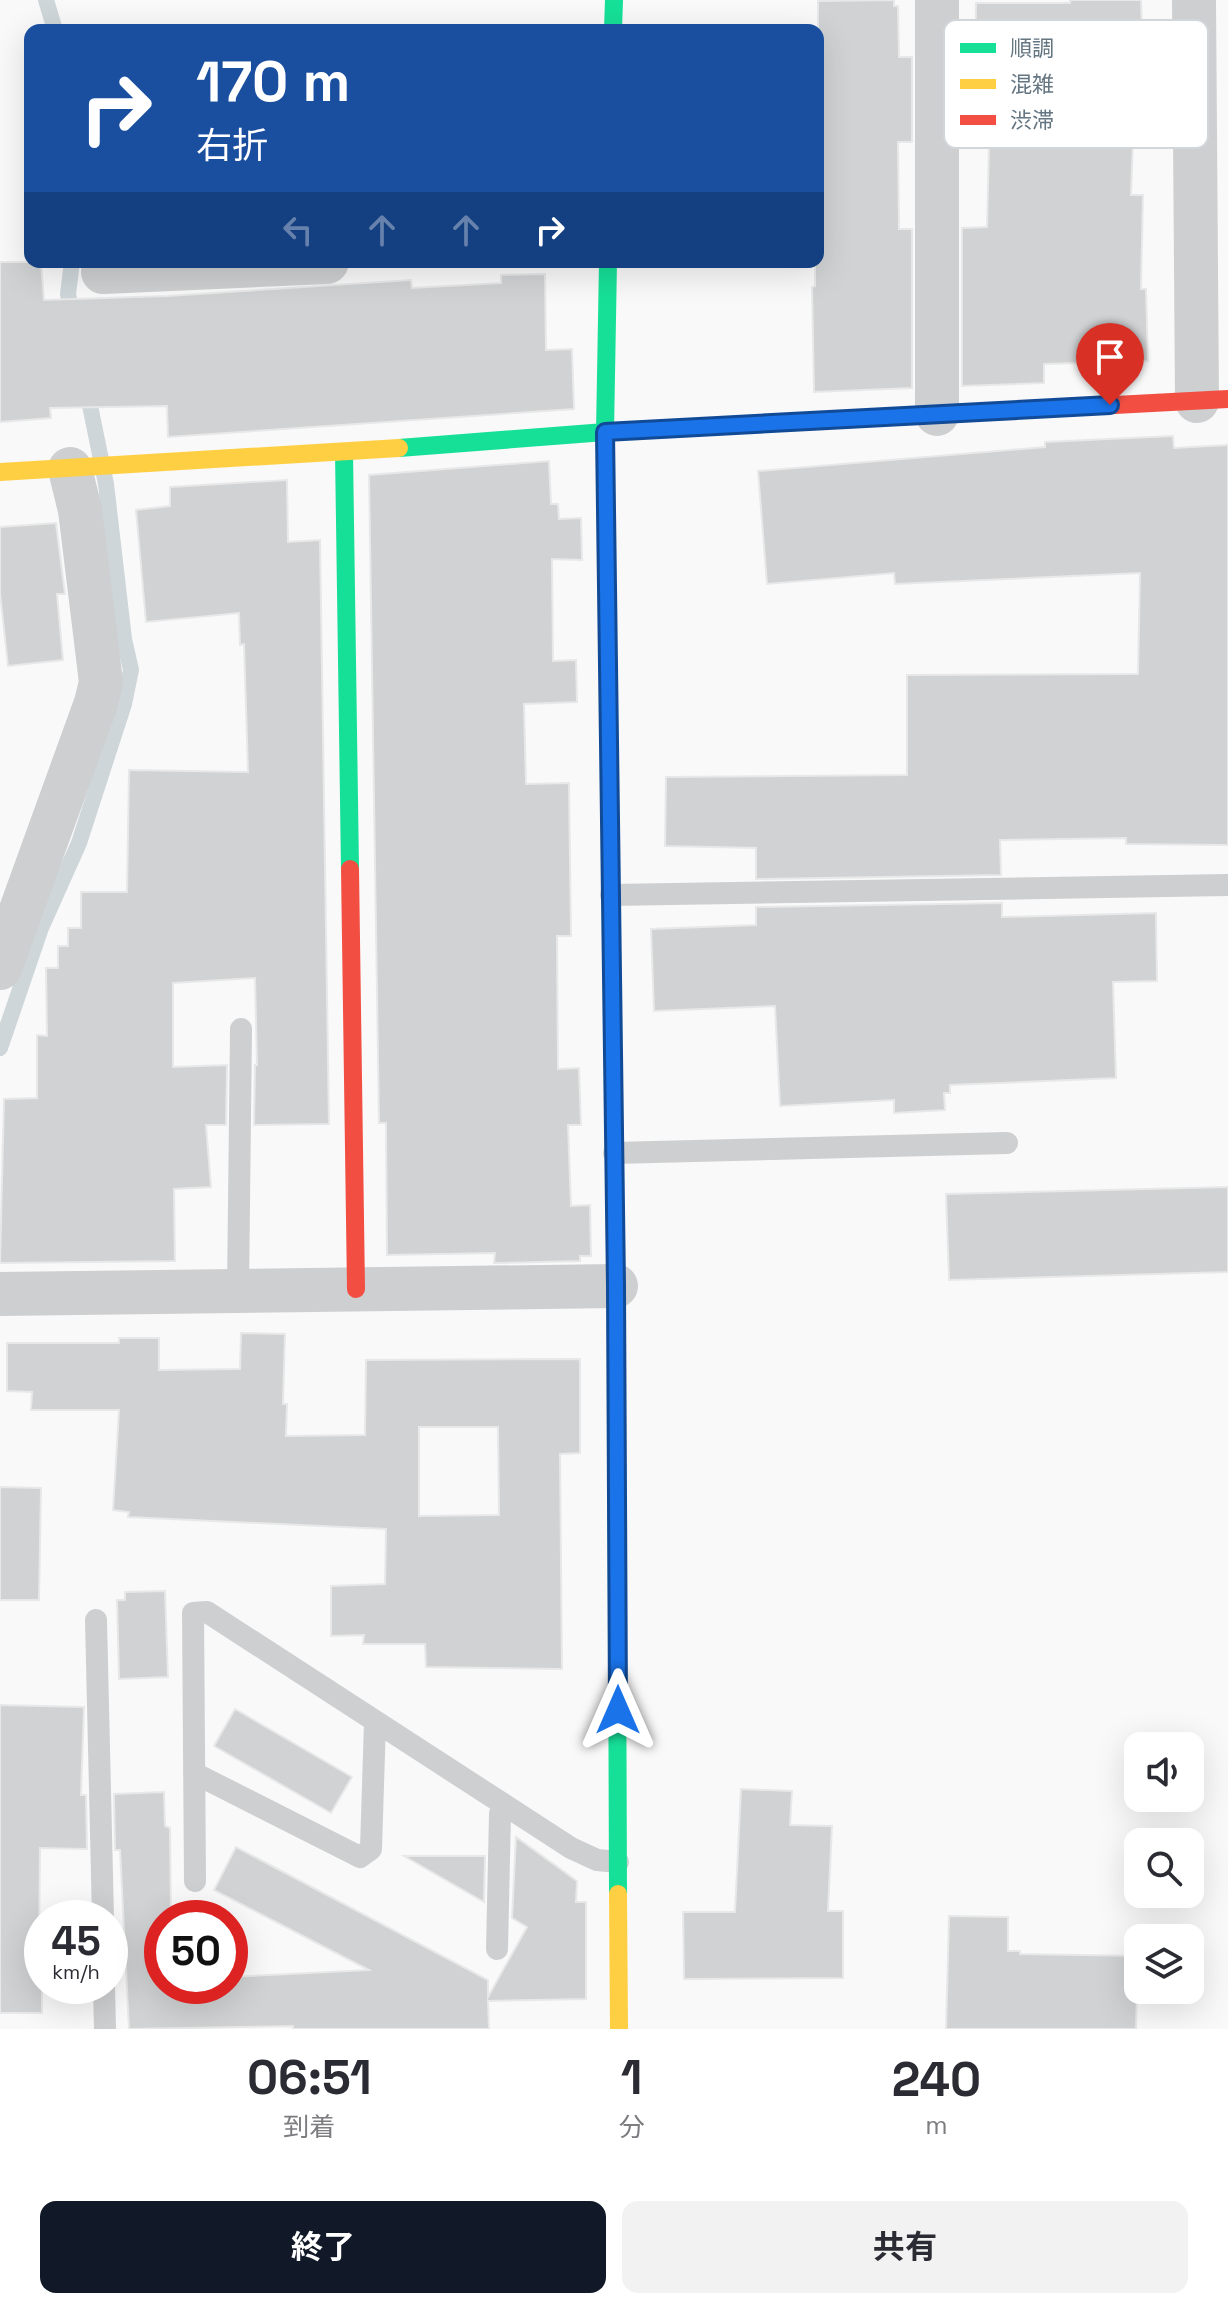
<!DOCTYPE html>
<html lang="ja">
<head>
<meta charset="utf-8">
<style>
  body { margin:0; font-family:"Space Grotesk","Noto Sans JP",sans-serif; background:#f2f2f3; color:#2b2b33; height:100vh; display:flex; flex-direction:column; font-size:30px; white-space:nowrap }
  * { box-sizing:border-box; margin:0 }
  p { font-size:26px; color:#7c7c81 }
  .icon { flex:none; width:44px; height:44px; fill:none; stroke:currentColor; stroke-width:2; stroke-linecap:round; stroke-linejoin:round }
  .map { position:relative; height:2029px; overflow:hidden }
  .details { display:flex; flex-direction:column; background:#fff; flex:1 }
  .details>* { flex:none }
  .banner { position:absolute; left:24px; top:24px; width:800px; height:244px; border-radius:16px; box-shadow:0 8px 32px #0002; background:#1a4fa0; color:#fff; overflow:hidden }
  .tools { position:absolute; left:1124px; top:1732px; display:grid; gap:16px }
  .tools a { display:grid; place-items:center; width:80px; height:80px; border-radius:16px; background:#fff; box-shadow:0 8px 32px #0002; font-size:40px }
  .speed { position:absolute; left:24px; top:1900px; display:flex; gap:16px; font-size:40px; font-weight:700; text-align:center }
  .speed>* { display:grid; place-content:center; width:104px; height:104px; border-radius:50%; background:#fff; box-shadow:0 8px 32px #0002; line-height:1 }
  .speed small { font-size:20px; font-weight:400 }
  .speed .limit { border:12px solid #d22; background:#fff; color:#111 }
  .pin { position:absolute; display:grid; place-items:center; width:68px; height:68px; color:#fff; margin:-82px -34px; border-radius:50% 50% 50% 0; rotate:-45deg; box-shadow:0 0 8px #0007 }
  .pin .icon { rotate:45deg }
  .me { position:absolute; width:88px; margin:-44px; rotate:0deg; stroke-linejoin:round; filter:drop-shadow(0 0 6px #0008) }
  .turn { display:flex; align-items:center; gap:28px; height:168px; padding:0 40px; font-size:36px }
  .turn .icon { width:104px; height:104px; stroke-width:2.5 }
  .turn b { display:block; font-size:56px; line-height:68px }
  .lanes { display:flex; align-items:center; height:76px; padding:0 40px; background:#0003; justify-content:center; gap:40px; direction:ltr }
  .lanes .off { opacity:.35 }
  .eta { display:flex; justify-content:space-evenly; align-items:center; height:136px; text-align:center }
  .eta b { font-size:48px; font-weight:700; line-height:56px }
  .button { display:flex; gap:16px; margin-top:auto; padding:16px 40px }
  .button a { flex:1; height:92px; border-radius:16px; background:#111827; color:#fff; font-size:32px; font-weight:700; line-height:92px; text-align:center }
  .button a+a { background:#f2f2f3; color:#2b2b33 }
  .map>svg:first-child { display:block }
</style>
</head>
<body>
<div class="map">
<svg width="1228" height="2029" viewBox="0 0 1228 2029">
  <rect width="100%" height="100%" fill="#f9f9f9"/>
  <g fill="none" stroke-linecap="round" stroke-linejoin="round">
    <path stroke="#ced6d9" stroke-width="16" d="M 46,0 L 55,30
      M 72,262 L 68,294 L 73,320
      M 0,1048 L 41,928 L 79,843 L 124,704 L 131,670 L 124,639 L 106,484 L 86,386"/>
  </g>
  <path fill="#d0d2d3" stroke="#e8e8e8" stroke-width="2" fill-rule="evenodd" d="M 894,0 L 894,6 L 898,6 L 899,57 L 912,57 L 912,142 L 898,142 L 899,229 L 912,229 L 912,388 L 814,392 L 812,287 L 815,286 L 815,262 L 818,262 L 818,1 Z
    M 1070,0 L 1141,0 L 1144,90 L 1135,89 L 1131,195 L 1143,195 L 1141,289 L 1146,289 L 1148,361 L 1044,364 L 1044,383 L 962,386 L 962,228 L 987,227 L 989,145 L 977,145 L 977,141 L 962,141 L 962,56 L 975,55 L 976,3 L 1070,3 Z
    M 0,262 L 41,262 L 44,300 L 168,296 L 411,280 L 412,288 L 501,283 L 501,275 L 545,274 L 546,350 L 572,349 L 574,409 L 168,437 L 167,406 L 50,408 L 51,418 L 0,422 Z
    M 1173,436 L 1174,448 L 1228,445 L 1228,845 L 1126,844 L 1126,838 L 1000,840 L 1001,875 L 756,879 L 756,848 L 665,846 L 666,777 L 907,775 L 907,675 L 1138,674 L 1140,573 L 895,584 L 894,573 L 767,584 L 758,471 L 1045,447 L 1045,442 Z
    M 549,461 L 551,504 L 558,504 L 559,519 L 581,518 L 582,560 L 552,559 L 553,661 L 576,660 L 577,702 L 524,704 L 526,784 L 569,783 L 571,936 L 557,936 L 558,1069 L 579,1068 L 581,1125 L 568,1125 L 571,1206 L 590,1205 L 591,1256 L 580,1256 L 580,1261 L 494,1263 L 495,1253 L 387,1255 L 386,1123 L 379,1123 L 369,475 Z
    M 287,480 L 288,542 L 320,540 L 329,1124 L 254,1125 L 255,1065 L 257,1065 L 255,978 L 173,983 L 173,1067 L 227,1065 L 226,1125 L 206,1125 L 211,1187 L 174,1189 L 175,1261 L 0,1263 L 4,1099 L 37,1098 L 37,1035 L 47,1036 L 46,968 L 58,968 L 58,946 L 68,946 L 68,928 L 81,928 L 81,892 L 127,892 L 129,770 L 248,772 L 244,644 L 240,645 L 239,613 L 146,622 L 136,510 L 170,506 L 170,487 Z
    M 56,523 L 65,594 L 57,594 L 63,660 L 8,666 L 0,593 L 0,527 Z
    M 1002,903 L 1002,917 L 1156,913 L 1157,981 L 1113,982 L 1116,1078 L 950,1085 L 950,1093 L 944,1093 L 945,1110 L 894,1113 L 894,1100 L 780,1106 L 775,1006 L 654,1011 L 651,929 L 756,925 L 756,907 Z
    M 1228,1187 L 1228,1272 L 949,1280 L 946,1194 Z
    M 241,1333 L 285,1334 L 283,1404 L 287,1404 L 286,1436 L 365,1435 L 366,1360 L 580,1359 L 580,1453 L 560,1454 L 562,1669 L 426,1667 L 425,1644 L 363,1644 L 364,1635 L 331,1636 L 331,1586 L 385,1584 L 386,1529 L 128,1517 L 129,1512 L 113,1510 L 119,1410 L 31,1410 L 32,1392 L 7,1391 L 7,1343 L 119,1343 L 119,1338 L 159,1338 L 159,1370 L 240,1369 ZM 419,1427 L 498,1427 L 499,1515 L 419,1516 Z
    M 0,1487 L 41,1488 L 39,1600 L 0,1600 Z
    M 165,1591 L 168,1677 L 119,1679 L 117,1600 L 125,1600 L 125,1592 Z
    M 0,1705 L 84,1707 L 81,1795 L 86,1795 L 87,1849 L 40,1848 L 39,1960 L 42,1960 L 42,2013 L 0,2013 Z
    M 235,1709 L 352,1777 L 331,1813 L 214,1746 Z
    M 741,1789 L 792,1791 L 790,1825 L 832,1826 L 828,1911 L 843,1911 L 843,1978 L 684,1979 L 683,1912 L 735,1912 Z
    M 164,1792 L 165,1826 L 170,1828 L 171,1918 L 162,1918 L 162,1986 L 230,1986 L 230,1977 L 369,1970 L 214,1890 L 236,1847 L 488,1980 L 488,1997 L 527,1927 L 512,1918 L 516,1837 L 577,1881 L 576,1902 L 586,1902 L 586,1999 L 488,2001 L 489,2029 L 293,2029 L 293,2026 L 129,2029 L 120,1850 L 115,1850 L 114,1794 Z
    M 404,1856 L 485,1856 L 484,1902 Z
    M 949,1916 L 1008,1917 L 1008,1951 L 1020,1951 L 1020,1954 L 1138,1956 L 1136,2029 L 946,2029 Z"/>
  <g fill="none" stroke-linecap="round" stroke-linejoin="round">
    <path stroke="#cecfd0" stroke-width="22" d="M 611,895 L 1228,885
      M 614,1153 L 1007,1143
      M 238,1291 L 241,1029
      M 96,1620 L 103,1918
      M 194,1773 L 360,1857 L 371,1849 L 375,1722
      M 195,1881 L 193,1613 L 207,1612 L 571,1848 L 597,1860 L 618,1862
      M 497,1949 L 500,1814 L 503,1804
      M 104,1986 L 105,2029"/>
    <path stroke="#cecfd0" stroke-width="44" d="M 937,0 L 937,414
      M 1194,0 L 1197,401
      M 103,272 L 327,262
      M 0,968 L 96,703 L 101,682 L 80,510 L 70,469
      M 0,1294 L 616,1286"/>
    <path stroke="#16e098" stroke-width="18" d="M 613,30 L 614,0
      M 608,262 L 605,432 L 608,669
      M 399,448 L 605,432 L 796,422
      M 344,452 L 350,869
      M 616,1321 L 618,1894"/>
    <path stroke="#ffcf43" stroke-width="18" d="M 0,472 L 399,448
      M 608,669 L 616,1321
      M 618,1894 L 619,2029"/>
    <path stroke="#f24e42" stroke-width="18" d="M 796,422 L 1228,399
      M 350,869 L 356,1289"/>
  </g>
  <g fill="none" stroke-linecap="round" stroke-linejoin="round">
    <defs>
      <path id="route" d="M 618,1710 L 616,1286 L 605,432 L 1110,405"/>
    </defs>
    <use href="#route" stroke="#114b97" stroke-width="20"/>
    <use href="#route" stroke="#1a73e8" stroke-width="14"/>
  </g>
  <rect x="944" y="20" width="264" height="128" rx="12" fill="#fff" stroke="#d1d6da" stroke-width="2"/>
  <rect x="960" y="43" width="36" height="10" fill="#16e098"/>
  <rect x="960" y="79" width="36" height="10" fill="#ffcf43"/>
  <rect x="960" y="115" width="36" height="10" fill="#f24e42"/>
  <g font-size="22" fill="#657683">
    <text x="1010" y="56">順調</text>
    <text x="1010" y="92">混雑</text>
    <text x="1010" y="128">渋滞</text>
  </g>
</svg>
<div class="tools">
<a><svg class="icon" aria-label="sound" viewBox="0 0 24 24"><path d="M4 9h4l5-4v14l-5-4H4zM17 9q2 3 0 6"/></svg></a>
<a><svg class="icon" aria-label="search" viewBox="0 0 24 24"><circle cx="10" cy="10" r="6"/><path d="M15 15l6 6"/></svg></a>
<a><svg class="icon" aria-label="layers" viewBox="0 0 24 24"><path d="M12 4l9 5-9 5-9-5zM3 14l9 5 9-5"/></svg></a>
</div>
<div class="speed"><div>45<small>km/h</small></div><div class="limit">50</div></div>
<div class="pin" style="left:1110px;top:405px;background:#d93025"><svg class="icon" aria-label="arrive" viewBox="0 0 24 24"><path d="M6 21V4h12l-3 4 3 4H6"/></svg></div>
<svg class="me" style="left:618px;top:1710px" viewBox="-20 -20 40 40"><path d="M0-17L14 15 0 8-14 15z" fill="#1a73e8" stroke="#fff" stroke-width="4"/></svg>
<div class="banner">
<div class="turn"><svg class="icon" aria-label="right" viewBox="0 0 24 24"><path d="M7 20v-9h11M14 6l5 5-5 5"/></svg><div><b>170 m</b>右折</div></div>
<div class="lanes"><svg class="icon off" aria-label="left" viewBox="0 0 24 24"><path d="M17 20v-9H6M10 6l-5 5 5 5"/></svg><svg class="icon off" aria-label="ahead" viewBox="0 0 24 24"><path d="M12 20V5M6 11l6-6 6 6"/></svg><svg class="icon off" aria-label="ahead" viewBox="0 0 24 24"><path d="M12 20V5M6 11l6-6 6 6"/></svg><svg class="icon" aria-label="right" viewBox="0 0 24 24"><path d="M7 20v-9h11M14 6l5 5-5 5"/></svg></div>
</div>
</div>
<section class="details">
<div class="eta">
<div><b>06:51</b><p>到着</p></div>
<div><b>1</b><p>分</p></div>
<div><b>240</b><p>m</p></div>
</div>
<div class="button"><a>終了</a><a>共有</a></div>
</section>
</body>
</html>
